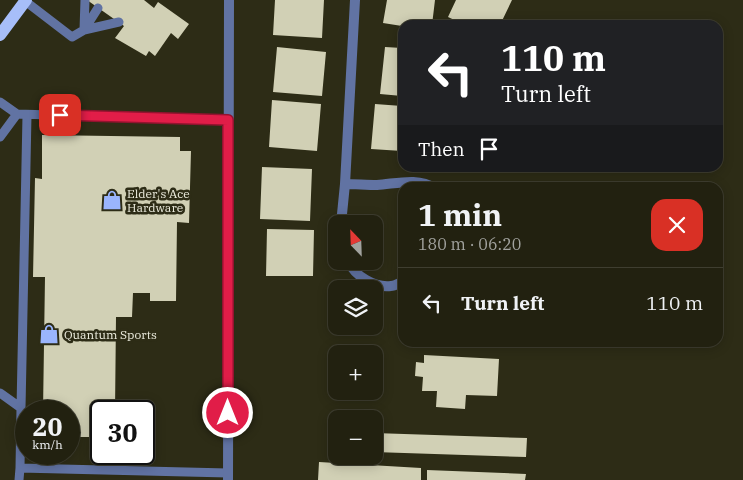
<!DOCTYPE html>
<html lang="en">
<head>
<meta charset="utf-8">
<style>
  body { margin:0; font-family:"IBM Plex Serif",serif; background:#2e2e1e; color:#f1f3f6; height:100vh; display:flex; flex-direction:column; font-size:19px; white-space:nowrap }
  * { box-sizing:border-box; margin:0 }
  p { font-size:16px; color:#a2a39f }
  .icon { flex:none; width:28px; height:28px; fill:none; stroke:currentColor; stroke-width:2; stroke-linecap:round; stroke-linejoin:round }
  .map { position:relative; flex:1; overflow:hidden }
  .drawer { position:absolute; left:398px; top:182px; width:325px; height:165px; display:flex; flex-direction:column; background:#222110; border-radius:15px; box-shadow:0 2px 12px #0003,0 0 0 1px #3f3e30 }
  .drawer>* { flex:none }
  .banner { position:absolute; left:398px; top:20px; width:325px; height:152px; border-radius:15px; box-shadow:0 2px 12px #0003,0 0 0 1px #3f3e30; background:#202124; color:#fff; overflow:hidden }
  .needle { width:32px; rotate:337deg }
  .buttons { position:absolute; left:328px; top:215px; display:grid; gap:10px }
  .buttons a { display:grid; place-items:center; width:55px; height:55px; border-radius:10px; background:#222110; box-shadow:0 2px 12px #0003,0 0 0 1px #3f3e30; font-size:25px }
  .speed { position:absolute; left:15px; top:400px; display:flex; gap:10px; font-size:25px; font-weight:700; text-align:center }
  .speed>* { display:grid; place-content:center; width:65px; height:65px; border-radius:50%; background:#222110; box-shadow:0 2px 12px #0003,0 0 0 1px #3f3e30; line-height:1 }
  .speed small { font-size:12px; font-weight:400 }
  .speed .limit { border:2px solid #111; border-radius:8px; background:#fff; color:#111 }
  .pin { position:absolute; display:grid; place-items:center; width:42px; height:42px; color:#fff; margin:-21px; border-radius:10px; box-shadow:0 2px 8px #0006 }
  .me { position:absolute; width:55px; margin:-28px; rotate:0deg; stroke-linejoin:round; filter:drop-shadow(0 0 4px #0008) }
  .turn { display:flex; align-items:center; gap:18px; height:105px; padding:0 20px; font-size:22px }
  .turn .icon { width:65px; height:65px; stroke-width:2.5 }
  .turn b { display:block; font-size:35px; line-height:42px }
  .then { display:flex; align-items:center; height:48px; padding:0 20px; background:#0003; gap:10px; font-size:19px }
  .round { display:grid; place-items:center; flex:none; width:52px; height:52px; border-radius:15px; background:#2e2e1e }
  .overview { display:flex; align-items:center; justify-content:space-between; height:85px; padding:0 20px }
  h1 { font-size:30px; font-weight:800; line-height:38px }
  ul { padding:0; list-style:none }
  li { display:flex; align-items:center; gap:15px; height:70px; padding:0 20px; border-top:1px solid #3f3e30 }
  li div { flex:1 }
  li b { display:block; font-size:19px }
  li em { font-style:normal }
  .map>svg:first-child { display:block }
</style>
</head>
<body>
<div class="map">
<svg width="743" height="480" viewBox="0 0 743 480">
  <rect width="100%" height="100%" fill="#2d2c16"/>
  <path fill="#d1d0b5" d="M 87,0 L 144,0 L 154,8 L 158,2 L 189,24 L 178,39 L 171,33 L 155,56 L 149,51 L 146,56 L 115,38 L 124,26 Z
    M 275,0 L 324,0 L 322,38 L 273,35 Z
    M 387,0 L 435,0 L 432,25 L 402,26 L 383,23 Z
    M 456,0 L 512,0 L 500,25 L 465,25 L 448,17 Z
    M 277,47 L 326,52 L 322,96 L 273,92 Z
    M 385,47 L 402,48 L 402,96 L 380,94 Z
    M 272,100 L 321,104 L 317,151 L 269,147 Z
    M 375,104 L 402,106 L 402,151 L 371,149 Z
    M 42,135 L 180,137 L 180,151 L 191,151 L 189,223 L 177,222 L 176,301 L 150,301 L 150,293 L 133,293 L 132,317 L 116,317 L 115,411 L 101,411 L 101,437 L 69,437 L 69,411 L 43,411 L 45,277 L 33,277 L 35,178 L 42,179 Z
    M 262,167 L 312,169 L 310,221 L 260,219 Z
    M 267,229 L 314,230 L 313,276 L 266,276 Z
    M 424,355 L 499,359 L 497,396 L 466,395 L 465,409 L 436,407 L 437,391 L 422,391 L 423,377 L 415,376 L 416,362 L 424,363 Z
    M 374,433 L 527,438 L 526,457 L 374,452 Z
    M 319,462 L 421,468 L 421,480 L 318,480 Z
    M 427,470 L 526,474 L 525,480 L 427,480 Z"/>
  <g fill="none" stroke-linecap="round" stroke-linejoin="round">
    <path stroke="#6173a3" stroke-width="9" d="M 25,1 L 72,37 L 84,30 L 119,22
      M 84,30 L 85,0
      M 84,30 L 98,8
      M 0,102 L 17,114 L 228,120
      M 0,137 L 17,114
      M 0,393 L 21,408 L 27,115
      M 21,408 L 20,468 L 228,473
      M 19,480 L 20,468"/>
    <path stroke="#6173a3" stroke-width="10" d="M 345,184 C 356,184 366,185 377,185 C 395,184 418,177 434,188
      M 341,224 L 345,184 L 355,0
      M 348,261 C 355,276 374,288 391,286 C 395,286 399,283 402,282
      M 228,480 L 229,0"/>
    <path stroke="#a7bef9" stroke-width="12" d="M 0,35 L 26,0"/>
  </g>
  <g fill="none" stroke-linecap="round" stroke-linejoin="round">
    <defs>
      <path id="route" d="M 60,115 L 228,120 L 228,413"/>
    </defs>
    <use href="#route" stroke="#92132f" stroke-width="12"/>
    <use href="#route" stroke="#e11d48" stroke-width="9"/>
  </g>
  <defs>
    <symbol id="shop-bare" viewBox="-9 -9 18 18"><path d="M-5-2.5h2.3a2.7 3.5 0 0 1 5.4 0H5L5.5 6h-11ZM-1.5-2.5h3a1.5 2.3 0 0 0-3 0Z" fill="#9ab5fd" stroke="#2d2c16" stroke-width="2.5" paint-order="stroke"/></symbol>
  </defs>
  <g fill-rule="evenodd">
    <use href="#shop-bare" x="98" y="186" width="28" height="28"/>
    <use href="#shop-bare" x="35" y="320" width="28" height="28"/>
  </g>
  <g text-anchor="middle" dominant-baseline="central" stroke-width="5" stroke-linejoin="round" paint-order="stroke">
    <g font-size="12" fill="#ededdf" stroke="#2d2c16" text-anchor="start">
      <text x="127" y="193">Elder's Ace<tspan x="127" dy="14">Hardware</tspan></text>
      <text x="64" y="334">Quantum Sports</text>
    </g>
  </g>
</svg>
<div class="buttons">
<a><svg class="needle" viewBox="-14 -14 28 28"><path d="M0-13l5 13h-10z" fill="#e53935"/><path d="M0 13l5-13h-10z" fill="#a2a39f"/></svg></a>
<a><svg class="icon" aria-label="layers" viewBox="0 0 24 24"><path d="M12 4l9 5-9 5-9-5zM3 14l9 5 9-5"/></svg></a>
<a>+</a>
<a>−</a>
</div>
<div class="speed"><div>20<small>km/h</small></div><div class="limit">30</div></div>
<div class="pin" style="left:60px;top:115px;background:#d93025"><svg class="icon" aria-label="arrive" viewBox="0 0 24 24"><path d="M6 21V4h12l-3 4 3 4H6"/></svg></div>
<svg class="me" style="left:228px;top:413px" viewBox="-20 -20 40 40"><circle r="17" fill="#e11d48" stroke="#fff" stroke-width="3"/><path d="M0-11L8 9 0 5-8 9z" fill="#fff"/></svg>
<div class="banner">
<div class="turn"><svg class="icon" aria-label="left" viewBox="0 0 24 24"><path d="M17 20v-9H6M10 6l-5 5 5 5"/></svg><div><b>110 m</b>Turn left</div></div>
<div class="then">Then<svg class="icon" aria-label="arrive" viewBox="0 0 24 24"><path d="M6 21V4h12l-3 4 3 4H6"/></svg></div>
</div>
<section class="drawer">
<div class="overview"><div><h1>1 min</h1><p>180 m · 06:20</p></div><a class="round" style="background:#d93025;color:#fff"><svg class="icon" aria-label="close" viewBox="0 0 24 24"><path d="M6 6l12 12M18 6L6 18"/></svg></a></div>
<ul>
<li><svg class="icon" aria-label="left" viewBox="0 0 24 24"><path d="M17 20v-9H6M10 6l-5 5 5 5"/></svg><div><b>Turn left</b></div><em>110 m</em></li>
</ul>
</section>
</div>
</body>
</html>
